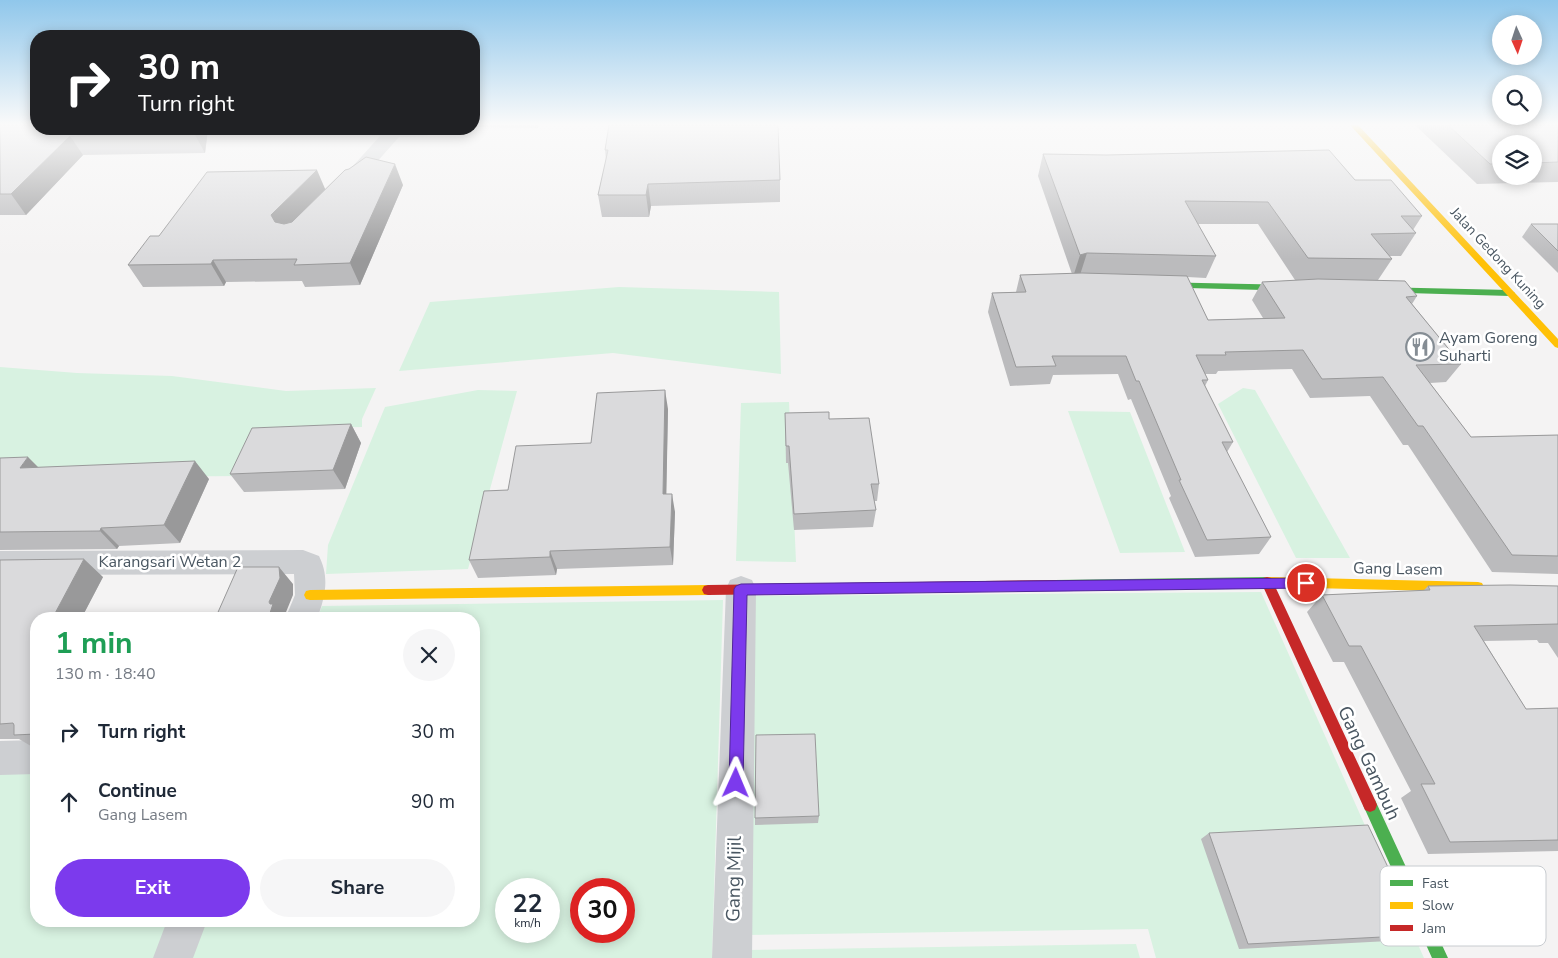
<!DOCTYPE html>
<html lang="en">
<head>
<meta charset="utf-8">
<style>
  body { margin:0; font-family:"Nunito Sans",sans-serif; background:#f6f6f7; color:#1f2937; height:100vh; display:flex; flex-direction:column; font-size:19px; white-space:nowrap }
  * { box-sizing:border-box; margin:0 }
  p { font-size:16px; color:#747a83 }
  .icon { flex:none; width:28px; height:28px; fill:none; stroke:currentColor; stroke-width:2; stroke-linecap:round; stroke-linejoin:round }
  .map { position:relative; flex:1; overflow:hidden }
  .panel { position:absolute; left:30px; top:612px; width:450px; height:315px; display:flex; flex-direction:column; background:#fff; border-radius:20px; box-shadow:0 2px 12px #0003 }
  .panel>* { flex:none }
  .guide { position:absolute; left:30px; top:30px; width:450px; height:105px; border-radius:20px; box-shadow:0 2px 12px #0003; background:#202124; color:#fff; overflow:hidden }
  .needle { width:32px; rotate:177deg }
  .tools { position:absolute; left:1492px; top:15px; display:grid; gap:10px }
  .tools a { display:grid; place-items:center; width:50px; height:50px; border-radius:50%; background:#fff; box-shadow:0 2px 12px #0003; font-size:25px }
  .speed { position:absolute; left:495px; top:878px; display:flex; gap:10px; font-size:25px; font-weight:700; text-align:center }
  .speed>* { display:grid; place-content:center; width:65px; height:65px; border-radius:50%; background:#fff; box-shadow:0 2px 12px #0003; line-height:1 }
  .speed small { font-size:12px; font-weight:400 }
  .speed .limit { border:8px solid #d22; background:#fff; color:#111 }
  .pin { position:absolute; display:grid; place-items:center; width:42px; height:42px; color:#fff; margin:-21px; border:2px solid #fff; border-radius:50%; box-shadow:0 1px 5px #0007 }
  .me { position:absolute; width:55px; margin:-28px; rotate:1deg; stroke-linejoin:round; filter:drop-shadow(0 0 4px #0008) }
  .turn { display:flex; align-items:center; gap:18px; height:105px; padding:0 25px; font-size:22px }
  .turn .icon { width:65px; height:65px; stroke-width:2.5 }
  .turn b { display:block; font-size:35px; line-height:42px }
  .round { display:grid; place-items:center; flex:none; width:52px; height:52px; border-radius:26px; background:#f6f6f7 }
  .head { display:flex; align-items:center; justify-content:space-between; height:85px; padding:0 25px }
  h1 { font-size:30px; font-weight:700; line-height:38px; color:#1e9e55 }
  .primary-button { display:flex; gap:10px; margin-top:auto; padding:10px 25px }
  .primary-button a { flex:1; height:58px; border-radius:30px; background:#7c3aed; color:#fff; font-size:20px; font-weight:700; line-height:58px; text-align:center }
  .primary-button a+a { background:#f6f6f7; color:#1f2937 }
  ul { padding:0; list-style:none }
  li { display:flex; align-items:center; gap:15px; height:70px; padding:0 25px }
  li div { flex:1 }
  li b { display:block; font-size:19px }
  li em { font-style:normal }
  .map>svg:first-child { display:block }
</style>
</head>
<body>
<div class="map">
<svg width="1558" height="958" viewBox="0 0 1558 958">
  <rect width="100%" height="100%" fill="#f4f3f3"/>
  <path fill="#d8f2e1" fill-rule="evenodd" d="M 619,287 L 779,292 L 781,374 L 613,353 L 399,371 L 430,302 Z
    M 0,367 L 77,373 L 172,376 L 286,391 L 376,388 L 362,419 L 362,427 L 268,429 L 243,476 L 0,478 Z
    M 1243,388 L 1255,390 L 1350,558 L 1296,558 L 1218,404 Z
    M 478,390 L 517,391 L 468,569 L 326,574 L 328,545 L 385,407 Z
    M 789,402 L 796,562 L 736,561 L 741,403 Z
    M 1068,411 L 1130,412 L 1185,552 L 1120,553 Z
    M 1261,592 L 1424,958 L 1156,958 L 1148,929 L 745,935 L 750,596 Z
    M 723,600 L 712,958 L 190,958 L 204,921 L 474,921 L 474,619 L 317,619 L 322,606 ZM 506,889 L 549,889 L 549,931 L 506,931 ZM 581,889 L 624,889 L 624,931 L 581,931 Z
    M 36,761 L 36,921 L 175,921 L 161,958 L 0,958 L 0,762 Z
    M 1136,944 L 1140,958 L 746,958 L 746,950 Z"/>
  <g fill="none" stroke-linecap="round" stroke-linejoin="round">
    <path fill="#cdcfd2" fill-rule="evenodd" d="M 342,129 L 428,129 L 430,132 L 427,136 L 399,137 L 352,190 L 345,192 L 338,190 L 335,186 L 380,136 L 345,133 Z
      M 303,550 L 319,556 C 330,578 325,597 317,619 L 285,619 L 295,595 L 294,574 L 0,575 L 0,551 Z
      M 741,576 L 752,580 L 756,589 L 752,958 L 712,958 L 726,589 L 730,580 Z
      M 36,740 L 36,774 L 0,775 L 0,741 Z
      M 167,921 L 207,921 L 193,958 L 153,958 Z"/>
    <path fill="#4caf50" fill-rule="evenodd" d="M 1154,282 L 1296,285 L 1301,288 L 1296,291 L 1151,287 L 1149,285 Z
      M 1376,287 L 1510,290 L 1515,293 L 1510,296 L 1373,292 L 1373,288 Z
      M 1268,577 L 1272,578 L 1274,582 L 1272,586 L 1268,587 L 1055,590 L 1051,589 L 1049,585 L 1051,581 L 1055,580 Z
      M 1370,798 L 1375,800 L 1448,958 L 1432,958 L 1363,805 L 1365,800 Z"/>
    <path fill="#ffc107" fill-rule="evenodd" d="M 1350,125 L 1358,125 L 1558,339 L 1558,348 L 1555,347 Z
      M 1268,577 L 1478,582 L 1482,583 L 1484,587 L 1482,591 L 1478,592 L 1268,587 L 1264,586 L 1262,582 L 1264,578 Z
      M 708,585 L 712,586 L 714,590 L 712,594 L 708,595 L 310,600 L 306,599 L 304,595 L 306,591 L 310,590 Z"/>
    <path fill="#c62828" fill-rule="evenodd" d="M 1267,577 L 1271,578 L 1273,582 L 1375,800 L 1377,805 L 1375,810 L 1370,812 L 1365,810 L 1261,582 L 1263,578 Z
      M 1055,580 L 1059,581 L 1061,585 L 1059,589 L 1055,590 L 708,595 L 704,594 L 702,590 L 704,586 L 708,585 Z"/>
  </g>
  <path fill="#bbbbbd" fill-rule="evenodd" d="M 0,125 L 208,129 L 205,153 L 83,155 L 26,215 L 0,215 Z
    M 474,125 L 539,125 L 538,128 L 474,127 Z
    M 609,125 L 780,180 L 780,202 L 651,206 L 649,217 L 602,217 L 598,195 L 606,160 L 605,150 Z
    M 1415,125 L 1558,125 L 1558,182 L 1477,184 ZM 1501,144 L 1534,144 L 1534,176 L 1501,176 Z
    M 1043,154 L 1355,180 L 1422,216 L 1413,230 L 1416,233 L 1401,256 L 1389,256 L 1392,259 L 1378,280 L 1417,296 L 1412,304 L 1461,364 L 1446,382 L 1430,383 L 1471,437 L 1558,435 L 1558,574 L 1492,572 L 1408,445 L 1403,445 L 1370,396 L 1310,398 L 1292,369 L 1218,371 L 1216,374 L 1205,374 L 1208,380 L 1205,386 L 1233,442 L 1227,452 L 1271,537 L 1259,554 L 1195,557 L 1169,498 L 1171,496 L 1131,399 L 1128,400 L 1118,374 L 1053,375 L 1050,384 L 1010,386 L 988,312 L 992,293 L 1016,292 L 1020,275 L 1072,274 L 1038,176 ZM 1198,224 L 1258,224 L 1295,280 L 1304,280 L 1262,282 L 1252,300 L 1263,318 L 1208,320 L 1187,277 L 1206,278 L 1216,256 Z
    M 403,185 L 360,285 L 305,287 L 302,281 L 226,282 L 224,286 L 143,287 L 128,265 L 159,236 L 325,189 Z
    M 1531,224 L 1558,224 L 1558,273 L 1522,237 Z
    M 668,409 L 666,494 L 675,512 L 673,565 L 557,569 L 556,575 L 478,578 L 469,560 L 508,490 L 591,443 Z
    M 785,413 L 829,419 L 879,484 L 877,501 L 874,501 L 876,510 L 873,527 L 794,530 L 788,463 L 786,463 Z
    M 351,424 L 361,443 L 345,489 L 244,492 L 230,474 Z
    M 0,458 L 39,468 L 209,479 L 180,543 L 119,546 L 117,549 L 0,550 Z
    M 0,560 L 103,577 L 81,619 L 36,619 L 36,749 L 19,739 L 0,739 Z
    M 1428,586 L 1558,586 L 1558,658 L 1548,643 L 1539,643 L 1537,640 L 1484,641 L 1526,709 L 1558,708 L 1558,851 L 1428,854 L 1401,798 L 1411,791 L 1344,662 L 1333,662 L 1307,612 L 1322,595 L 1423,591 Z
    M 819,816 L 818,823 L 755,825 L 755,818 Z
    M 1209,833 L 1420,935 L 1408,940 L 1239,949 L 1201,839 Z"/>
  <path fill="#99999a" d="M 195,129 L 208,129 L 205,153 L 194,133 Z
    M 70,136 L 83,155 L 26,215 L 11,194 Z
    M 395,164 L 403,185 L 360,285 L 350,263 Z
    M 317,170 L 326,191 L 282,237 L 271,215 Z
    M 648,184 L 651,206 L 649,217 L 646,195 Z
    M 1087,253 L 1080,275 L 1073,277 L 1080,255 Z
    M 213,260 L 226,282 L 224,286 L 211,264 Z
    M 665,390 L 668,409 L 666,513 L 663,494 Z
    M 351,424 L 361,443 L 345,489 L 333,470 Z
    M 28,457 L 46,475 L 20,468 Z
    M 195,461 L 209,479 L 180,543 L 164,525 Z
    M 672,494 L 675,512 L 673,565 L 670,547 Z
    M 101,528 L 119,546 L 117,549 L 100,531 Z
    M 550,551 L 557,569 L 556,575 L 550,557 Z
    M 84,559 L 103,577 L 81,619 L 52,619 Z
    M 279,567 L 293,584 L 293,595 L 284,617 L 286,619 L 268,619 L 270,604 L 269,602 Z"/>
  <path fill="#dadadc" stroke="#99999a" d="M 0,125 L 36,125 L 36,129 L 195,129 L 194,133 L 70,136 L 11,194 L 0,194 Z
    M 609,125 L 778,125 L 780,180 L 648,184 L 646,195 L 598,195 L 608,150 L 605,150 Z
    M 1448,125 L 1558,125 L 1558,162 L 1534,163 L 1534,144 L 1501,144 L 1501,164 L 1490,164 Z
    M 1329,150 L 1355,180 L 1391,180 L 1422,216 L 1401,216 L 1416,233 L 1371,234 L 1392,259 L 1308,258 L 1268,202 L 1185,201 L 1216,256 L 1087,253 L 1080,255 L 1043,154 L 1106,155 Z
    M 366,157 L 395,164 L 350,263 L 294,265 L 297,259 L 213,260 L 211,264 L 128,265 L 150,236 L 159,236 L 207,172 L 317,170 L 271,215 L 275,222 L 284,224 L 292,222 L 345,170 L 349,169 Z
    M 1531,224 L 1558,224 L 1558,251 Z
    M 1082,273 L 1187,276 L 1208,320 L 1285,318 L 1262,282 L 1318,279 L 1405,281 L 1417,296 L 1406,297 L 1461,364 L 1416,365 L 1471,437 L 1558,435 L 1558,556 L 1512,555 L 1423,426 L 1418,426 L 1383,377 L 1322,379 L 1303,350 L 1225,352 L 1226,355 L 1196,355 L 1208,380 L 1202,380 L 1233,442 L 1222,442 L 1271,537 L 1207,540 L 1179,480 L 1181,480 L 1139,381 L 1136,381 L 1126,356 L 1052,356 L 1056,366 L 1016,367 L 992,293 L 1026,292 L 1020,275 Z
    M 665,390 L 663,494 L 672,494 L 670,547 L 550,551 L 550,557 L 469,560 L 484,491 L 508,490 L 516,446 L 591,443 L 597,393 Z
    M 829,412 L 829,419 L 869,418 L 879,484 L 871,484 L 876,510 L 794,514 L 789,446 L 786,446 L 785,413 Z
    M 351,424 L 333,470 L 230,474 L 252,428 Z
    M 28,457 L 20,468 L 195,461 L 164,525 L 101,528 L 100,531 L 0,532 L 0,458 Z
    M 84,559 L 52,619 L 36,619 L 36,647 L 34,650 L 36,650 L 36,734 L 14,735 L 14,725 L 13,723 L 0,724 L 0,560 Z
    M 238,567 L 279,567 L 280,578 L 269,602 L 270,604 L 273,604 L 268,619 L 215,619 Z
    M 1510,585 L 1558,586 L 1558,624 L 1474,626 L 1526,709 L 1558,708 L 1558,840 L 1450,842 L 1421,784 L 1435,784 L 1361,646 L 1349,646 L 1322,595 L 1430,590 L 1428,586 Z
    M 815,734 L 819,816 L 755,818 L 756,735 Z
    M 1368,825 L 1420,935 L 1248,944 L 1209,833 Z"/>
  <linearGradient id="sky" x2="0" y2="1"><stop stop-color="#90c7eb"/><stop offset="0.48" stop-color="#fafafa"/><stop offset="1" stop-color="#fafafa" stop-opacity="0"/></linearGradient>
  <rect width="1558" height="259" fill="url(#sky)"/>
  <path fill="#7c3aed" stroke="#51269a" d="M 1306,578 L 1310,579 L 1312,583 L 1310,587 L 1306,588 L 747,595 L 743,783 L 741,789 L 736,791 L 731,789 L 729,783 L 734,589 L 736,586 L 741,584 Z"/>
  <defs>
    <symbol id="restaurant-ring" viewBox="-11 -11 22 22"><circle r="9.5" fill="#fff" stroke="#858d94" stroke-width="1.5"/><path d="M-5-6h1v4h1v-4h1v4h1v-4h1v5L-1.5 .5V6h-2V.5L-5-1ZM5-6V6H3V1.5H1.5Q1.5-4 5-6Z" fill="#858d94"/></symbol>
  </defs>
  <g fill-rule="evenodd">
    <use href="#restaurant-ring" x="1404" y="331" width="32" height="32"/>
  </g>
  <g text-anchor="middle" dominant-baseline="central" stroke-width="5" stroke-linejoin="round" paint-order="stroke">
    <g font-size="14" fill="#495661" stroke="#fff">
      <text transform="translate(1498 258) rotate(47)">Jalan Gedong Kuning</text>
    </g>
    <g font-size="16" fill="#495661" stroke="#fff" text-anchor="start">
      <text x="1439" y="338">Ayam Goreng<tspan x="1439" dy="18">Suharti</tspan></text>
    </g>
    <g font-size="16" fill="#495661" stroke="#fff">
      <text x="170" y="562">Karangsari Wetan 2</text>
      <text transform="translate(1398 569) rotate(1)">Gang Lasem</text>
    </g>
    <g font-size="19" fill="#495661" stroke="#fff">
      <text transform="translate(1369 763) rotate(65)">Gang Gambuh</text>
      <text transform="translate(734 879) rotate(-89)">Gang Mijil</text>
    </g>
  </g>
  <rect x="1380" y="866" width="166" height="80" rx="8" fill="#fff" stroke="#c8ccd0" stroke-width="1"/>
  <rect x="1390" y="880" width="23" height="6" fill="#4caf50"/>
  <rect x="1390" y="902" width="23" height="7" fill="#ffc107"/>
  <rect x="1390" y="925" width="23" height="6" fill="#c62828"/>
  <g font-size="14" fill="#495661">
    <text x="1422" y="888">Fast</text>
    <text x="1422" y="910">Slow</text>
    <text x="1422" y="933">Jam</text>
  </g>
</svg>
<div class="tools">
<a><svg class="needle" viewBox="-14 -14 28 28"><path d="M0-13l5 13h-10z" fill="#e53935"/><path d="M0 13l5-13h-10z" fill="#747a83"/></svg></a>
<a><svg class="icon" aria-label="search" viewBox="0 0 24 24"><circle cx="10" cy="10" r="6"/><path d="M15 15l6 6"/></svg></a>
<a><svg class="icon" aria-label="layers" viewBox="0 0 24 24"><path d="M12 4l9 5-9 5-9-5zM3 14l9 5 9-5"/></svg></a>
</div>
<div class="speed"><div>22<small>km/h</small></div><div class="limit">30</div></div>
<div class="pin" style="left:1306px;top:583px;background:#d93025"><svg class="icon" aria-label="arrive" viewBox="0 0 24 24"><path d="M6 21V4h12l-3 4 3 4H6"/></svg></div>
<svg class="me" style="left:736px;top:783px" viewBox="-20 -20 40 40"><path d="M0-17L14 15 0 8-14 15z" fill="#7c3aed" stroke="#fff" stroke-width="4"/></svg>
<div class="guide">
<div class="turn"><svg class="icon" aria-label="right" viewBox="0 0 24 24"><path d="M7 20v-9h11M14 6l5 5-5 5"/></svg><div><b>30 m</b>Turn right</div></div>
</div>
<section class="panel">
<div class="head"><div><h1>1 min</h1><p>130 m · 18:40</p></div><a class="round"><svg class="icon" aria-label="close" viewBox="0 0 24 24"><path d="M6 6l12 12M18 6L6 18"/></svg></a></div>
<ul>
<li><svg class="icon" aria-label="right" viewBox="0 0 24 24"><path d="M7 20v-9h11M14 6l5 5-5 5"/></svg><div><b>Turn right</b></div><em>30 m</em></li>
<li><svg class="icon" aria-label="ahead" viewBox="0 0 24 24"><path d="M12 20V5M6 11l6-6 6 6"/></svg><div><b>Continue</b><p>Gang Lasem</p></div><em>90 m</em></li>
</ul>
<div class="primary-button"><a>Exit</a><a>Share</a></div>
</section>
</div>
</body>
</html>
